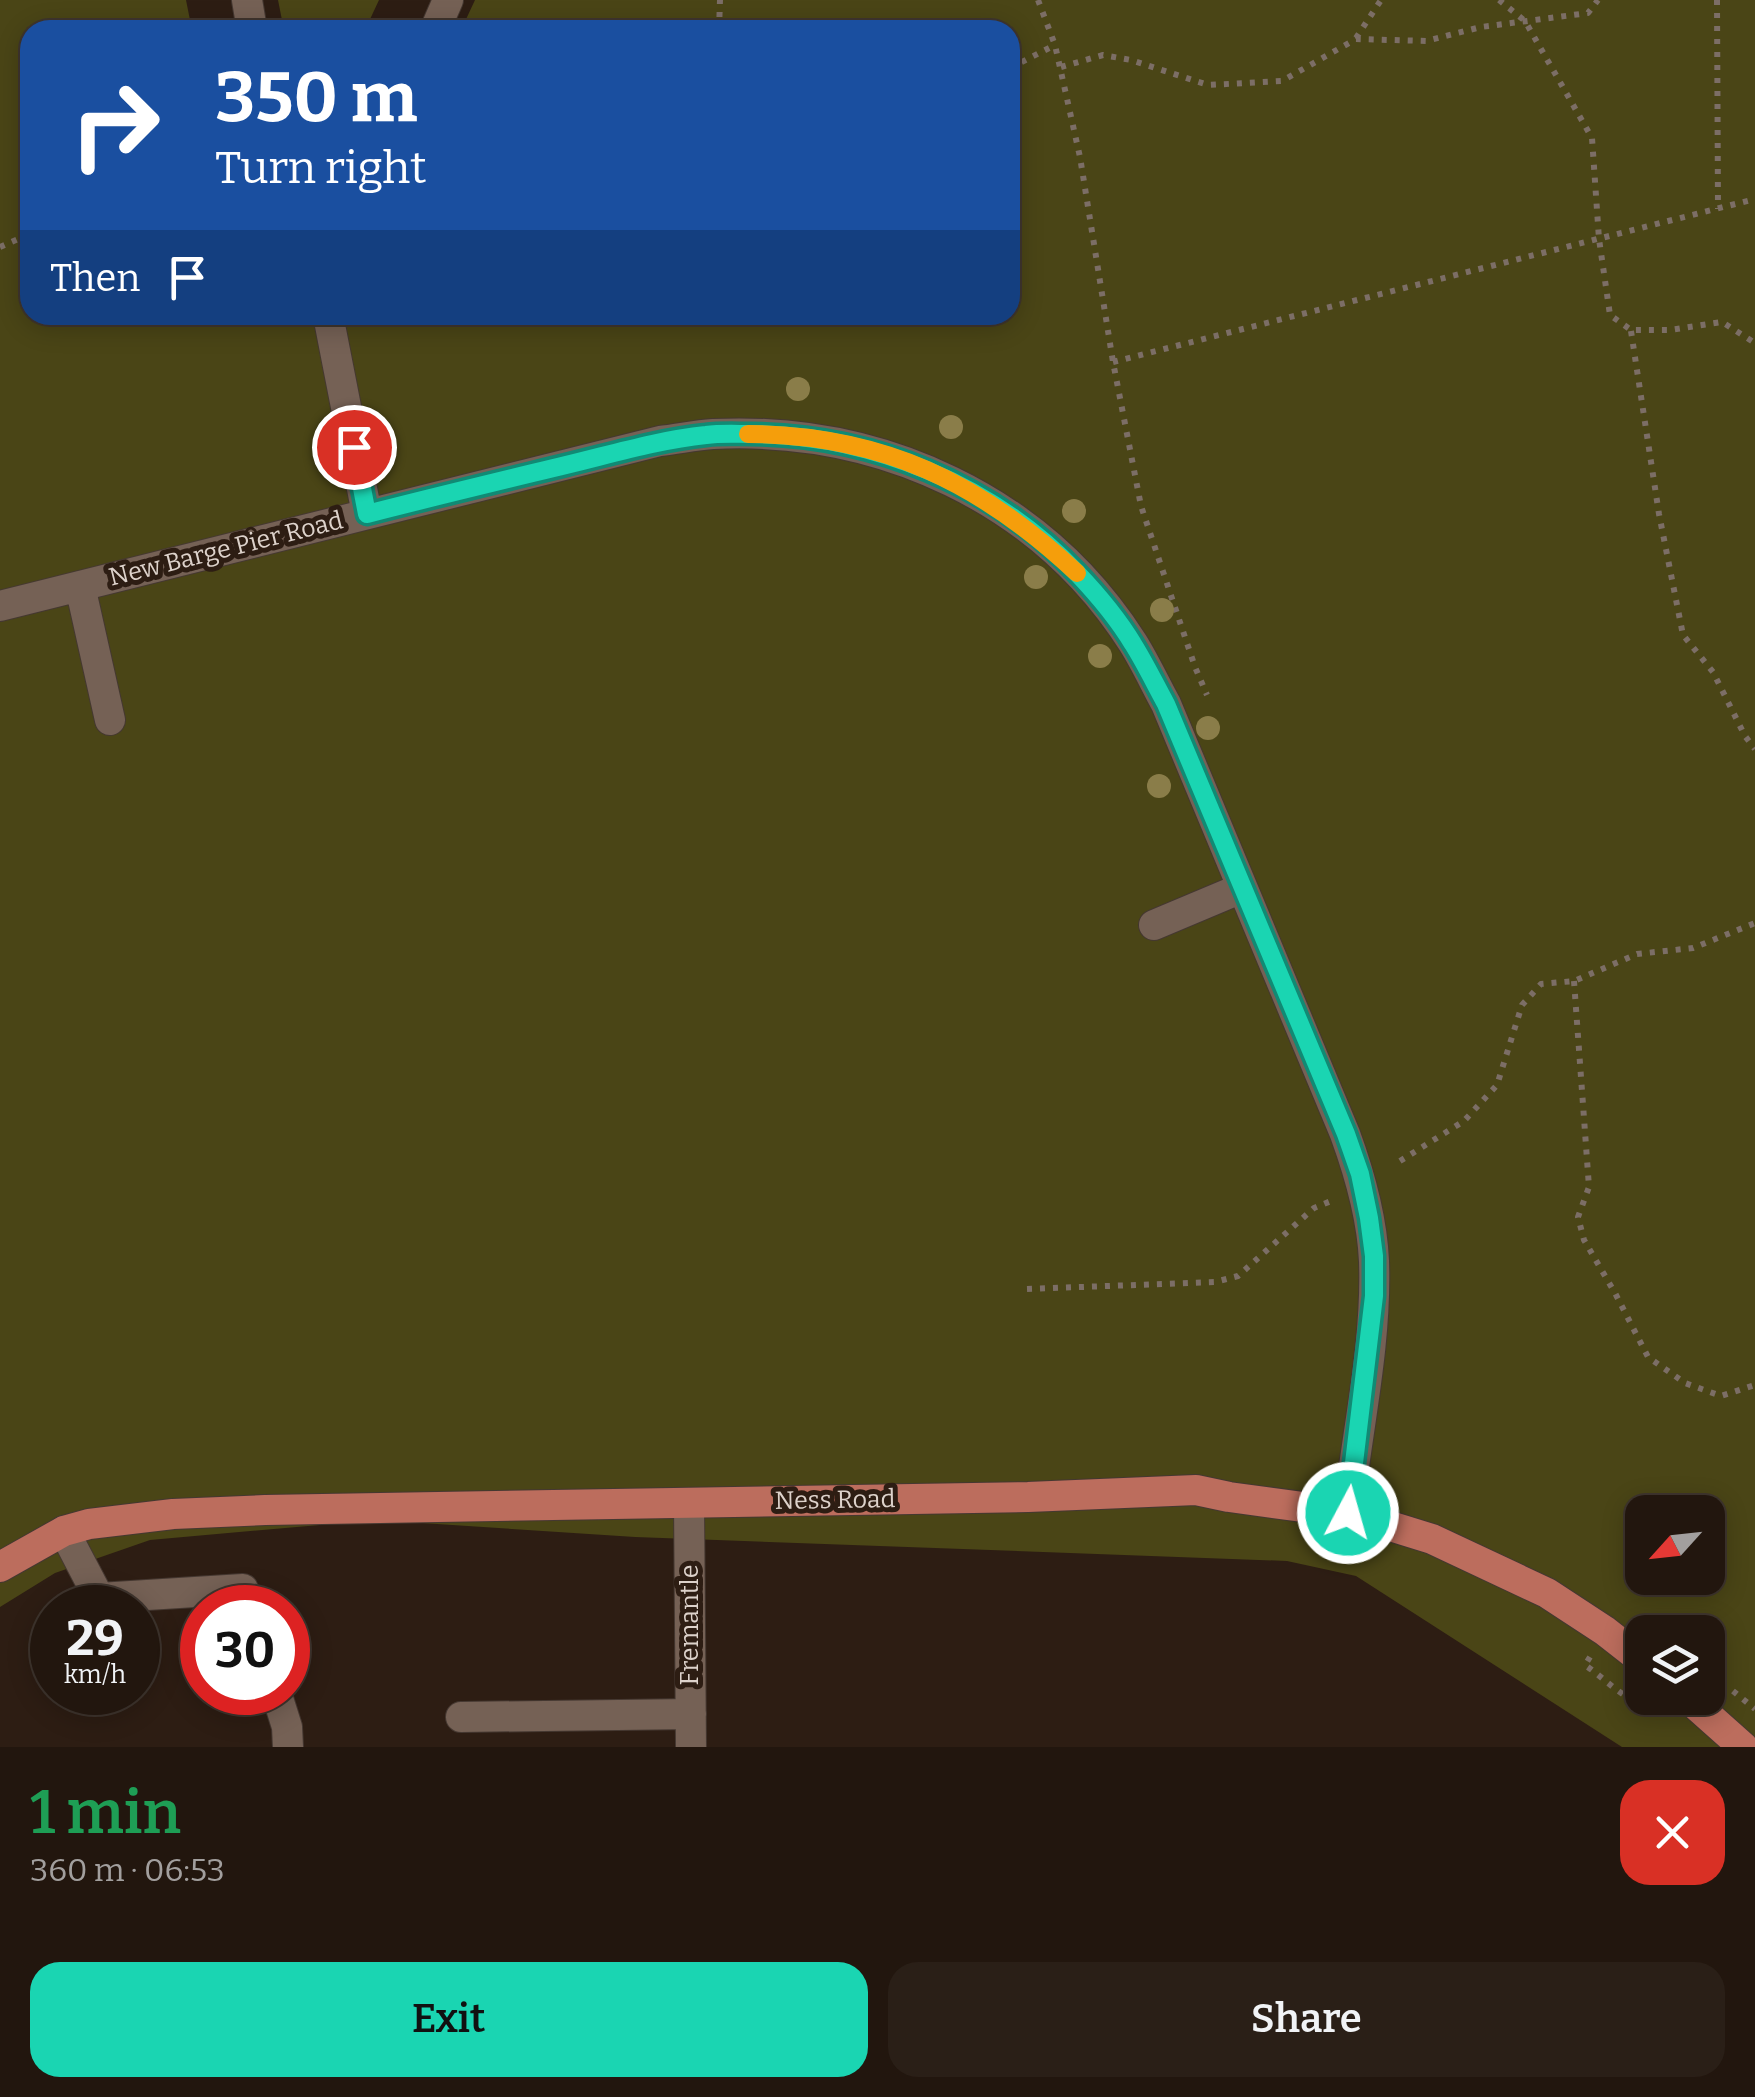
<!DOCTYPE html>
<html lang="en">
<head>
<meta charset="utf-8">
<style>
  body { margin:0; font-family:Bitter,serif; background:#2a1f17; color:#f1f3f6; height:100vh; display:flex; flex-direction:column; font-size:38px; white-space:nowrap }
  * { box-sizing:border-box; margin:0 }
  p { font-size:32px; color:#a29f9e }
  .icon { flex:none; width:55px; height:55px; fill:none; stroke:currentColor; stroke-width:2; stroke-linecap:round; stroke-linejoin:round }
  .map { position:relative; height:1747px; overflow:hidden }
  .side { display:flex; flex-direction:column; background:#22160e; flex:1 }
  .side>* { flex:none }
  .hud { position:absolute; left:20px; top:20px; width:1000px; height:305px; border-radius:30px; box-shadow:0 5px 25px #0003,0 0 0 2px #3f352e; background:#1a4fa0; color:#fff; overflow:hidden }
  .needle { width:65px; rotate:243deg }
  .tools { position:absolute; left:1625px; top:1495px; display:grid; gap:20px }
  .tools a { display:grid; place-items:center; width:100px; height:100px; border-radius:20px; background:#22160e; box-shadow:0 5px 25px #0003,0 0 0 2px #3f352e; font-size:50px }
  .speed { position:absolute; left:30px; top:1585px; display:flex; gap:20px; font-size:50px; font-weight:700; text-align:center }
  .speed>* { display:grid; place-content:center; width:130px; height:130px; border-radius:50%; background:#22160e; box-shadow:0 5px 25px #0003,0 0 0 2px #3f352e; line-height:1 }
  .speed small { font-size:25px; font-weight:400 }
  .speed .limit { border:15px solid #d22; background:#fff; color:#111 }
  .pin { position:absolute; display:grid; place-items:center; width:85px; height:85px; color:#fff; margin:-42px; border:5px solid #fff; border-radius:50%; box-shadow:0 2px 10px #0007 }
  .me { position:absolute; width:110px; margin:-55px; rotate:6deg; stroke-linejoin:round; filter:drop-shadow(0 0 8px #0008) }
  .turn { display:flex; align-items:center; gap:35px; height:210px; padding:0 30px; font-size:45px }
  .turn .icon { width:130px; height:130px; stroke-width:2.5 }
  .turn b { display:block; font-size:70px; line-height:85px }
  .then { display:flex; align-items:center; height:95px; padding:0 30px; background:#0003; gap:20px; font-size:38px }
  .round { display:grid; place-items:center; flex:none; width:105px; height:105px; border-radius:30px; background:#2a1f17 }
  .headline { display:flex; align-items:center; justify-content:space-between; height:170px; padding:0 30px }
  h1 { font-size:60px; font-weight:600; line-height:75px; color:#1e9e55 }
  .button { display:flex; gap:20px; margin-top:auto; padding:20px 30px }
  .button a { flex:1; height:115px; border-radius:30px; background:#1ad5b2; color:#111; font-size:40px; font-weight:600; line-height:115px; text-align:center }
  .button a+a { background:#2a1f17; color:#f1f3f6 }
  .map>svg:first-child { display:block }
</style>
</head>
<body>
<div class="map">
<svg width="1755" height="1747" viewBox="0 0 1755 1747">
  <rect width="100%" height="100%" fill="#2d1d13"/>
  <path fill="#4a4516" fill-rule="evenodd" d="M 0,0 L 186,0 L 192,30 L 30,30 L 30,315 L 1010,315 L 1010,30 L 461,30 L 475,0 L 1755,0 L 1755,1747 L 1622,1747 L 1356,1576 L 1287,1561 L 635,1537 L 376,1520 L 150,1540 L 55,1573 L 0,1607 ZM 1642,1512 L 1708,1512 L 1708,1578 L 1642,1578 ZM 1642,1632 L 1708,1632 L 1708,1698 L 1642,1698 Z
    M 278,0 L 379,0 L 365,30 L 284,30 Z"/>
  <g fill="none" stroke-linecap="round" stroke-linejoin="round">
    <defs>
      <path id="minor" d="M 247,0 L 252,30
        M 435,30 L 448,0
        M 328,315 L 367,514
        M 80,586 L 110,720
        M 0,606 L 660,441 C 678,439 696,435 713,434 C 881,426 1041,499 1133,643 C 1145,662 1155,684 1166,704 L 1345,1134 C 1360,1175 1372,1217 1374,1261 C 1377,1345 1357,1430 1348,1513
        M 1154,925 L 1242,888
        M 689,1503 L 691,1747
        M 64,1531 L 99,1598 L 243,1589 L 249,1608
        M 276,1692 L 287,1727 L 288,1747
        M 461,1717 L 691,1714"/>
      <path id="major" d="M 0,1567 L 64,1531 L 89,1524 L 173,1514 L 265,1510 L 1028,1497 L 1196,1490 L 1229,1497 L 1348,1513 L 1432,1539 L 1547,1593 L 1605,1631 L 1642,1660
        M 1688,1698 L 1743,1747"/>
    </defs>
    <use href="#minor" stroke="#453831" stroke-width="32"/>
    <use href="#major" stroke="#453831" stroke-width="32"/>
    <path stroke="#7c6e66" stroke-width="6" stroke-dasharray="5 8" stroke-linecap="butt" d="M 1038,0 L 1055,45 L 1080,157 L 1113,362 L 1141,506 L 1195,667 L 1207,695
      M 1499,0 L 1525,21 L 1592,138 L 1599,239 L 1610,315 L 1631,330 L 1670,330 L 1722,322 L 1755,343
      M 1717,0 L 1718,209
      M 719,30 L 720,0
      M 1356,38 L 1381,0
      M 1061,67 L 1103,55 L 1131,60 L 1208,85 L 1282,81 L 1356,39 L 1426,41 L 1481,27 L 1588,13 L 1598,0
      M 1010,68 L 1055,45
      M 0,247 L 30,234
      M 1631,331 L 1659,514 L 1683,635 L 1713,672 L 1745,736 L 1755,749
      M 1113,362 L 1755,199
      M 1574,981 L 1589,1187 L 1578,1217 L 1584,1240 L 1615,1293 L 1648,1357 L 1685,1383 L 1721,1396 L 1755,1385
      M 1400,1161 L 1464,1121 L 1497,1085 L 1522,1005 L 1541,984 L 1574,981 L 1637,954 L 1693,948 L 1755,923
      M 1027,1289 L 1215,1282 L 1238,1276 L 1314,1208 L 1336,1199
      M 1590,1657 L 1585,1665 C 1606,1679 1635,1712 1660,1705
      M 1733,1691 L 1755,1709"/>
    <use href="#minor" stroke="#756155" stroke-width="30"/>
    <use href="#major" stroke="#bc6d5d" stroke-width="30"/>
  </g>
  <g fill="#8a7d49">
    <circle cx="798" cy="389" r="12"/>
    <circle cx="951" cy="427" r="12"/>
    <circle cx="1074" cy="511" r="12"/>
    <circle cx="1036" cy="577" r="12"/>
    <circle cx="1162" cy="610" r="12"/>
    <circle cx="1100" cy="656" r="12"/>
    <circle cx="1208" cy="728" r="12"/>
    <circle cx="1159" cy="786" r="12"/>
  </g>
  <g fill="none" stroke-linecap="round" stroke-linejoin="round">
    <defs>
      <path id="route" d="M 354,447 L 367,514 C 433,497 500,481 566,465 C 612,454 658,440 706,435 C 721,433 736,434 751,434 C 872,435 993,484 1077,573 C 1097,594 1118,619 1133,644 C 1145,663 1155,684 1166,704 L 1346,1134 L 1360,1174 L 1369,1218 L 1374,1256 L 1374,1296 L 1348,1513"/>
    </defs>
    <use href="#route" stroke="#118a74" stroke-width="25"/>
    <use href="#route" stroke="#1ad5b2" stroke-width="18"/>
    <path stroke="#f59e0b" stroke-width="18" d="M 748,434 C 882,435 980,482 1077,573"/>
  </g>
  <g text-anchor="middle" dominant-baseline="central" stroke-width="10" stroke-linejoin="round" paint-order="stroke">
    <g font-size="25" fill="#ddd2cb" stroke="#2d1d13">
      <text transform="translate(226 549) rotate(-14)">New Barge Pier Road</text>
      <text transform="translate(835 1500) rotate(-1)">Ness Road</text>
      <text transform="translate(690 1625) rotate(-90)">Fremantle</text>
    </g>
  </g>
</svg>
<div class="tools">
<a><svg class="needle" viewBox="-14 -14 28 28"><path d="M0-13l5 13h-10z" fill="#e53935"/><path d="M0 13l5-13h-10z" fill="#a29f9e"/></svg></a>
<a><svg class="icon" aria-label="layers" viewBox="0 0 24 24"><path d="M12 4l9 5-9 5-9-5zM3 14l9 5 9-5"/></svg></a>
</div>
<div class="speed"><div>29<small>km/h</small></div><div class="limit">30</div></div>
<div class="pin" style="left:354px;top:447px;background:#d93025"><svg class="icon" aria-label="arrive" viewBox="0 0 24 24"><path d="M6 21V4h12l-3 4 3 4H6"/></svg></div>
<svg class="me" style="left:1348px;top:1513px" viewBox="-20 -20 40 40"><circle r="17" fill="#1ad5b2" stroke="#fff" stroke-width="3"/><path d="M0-11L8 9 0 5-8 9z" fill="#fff"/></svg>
<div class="hud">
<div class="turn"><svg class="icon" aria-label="right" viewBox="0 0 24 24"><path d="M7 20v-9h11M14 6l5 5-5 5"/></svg><div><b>350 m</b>Turn right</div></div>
<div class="then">Then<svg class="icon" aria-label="arrive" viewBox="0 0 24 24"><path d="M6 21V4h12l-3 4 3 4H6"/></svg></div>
</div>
</div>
<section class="side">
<div class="headline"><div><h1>1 min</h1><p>360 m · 06:53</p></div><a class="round" style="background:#d93025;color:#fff"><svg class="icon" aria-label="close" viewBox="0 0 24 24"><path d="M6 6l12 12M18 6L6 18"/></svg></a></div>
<div class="button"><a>Exit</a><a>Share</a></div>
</section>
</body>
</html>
